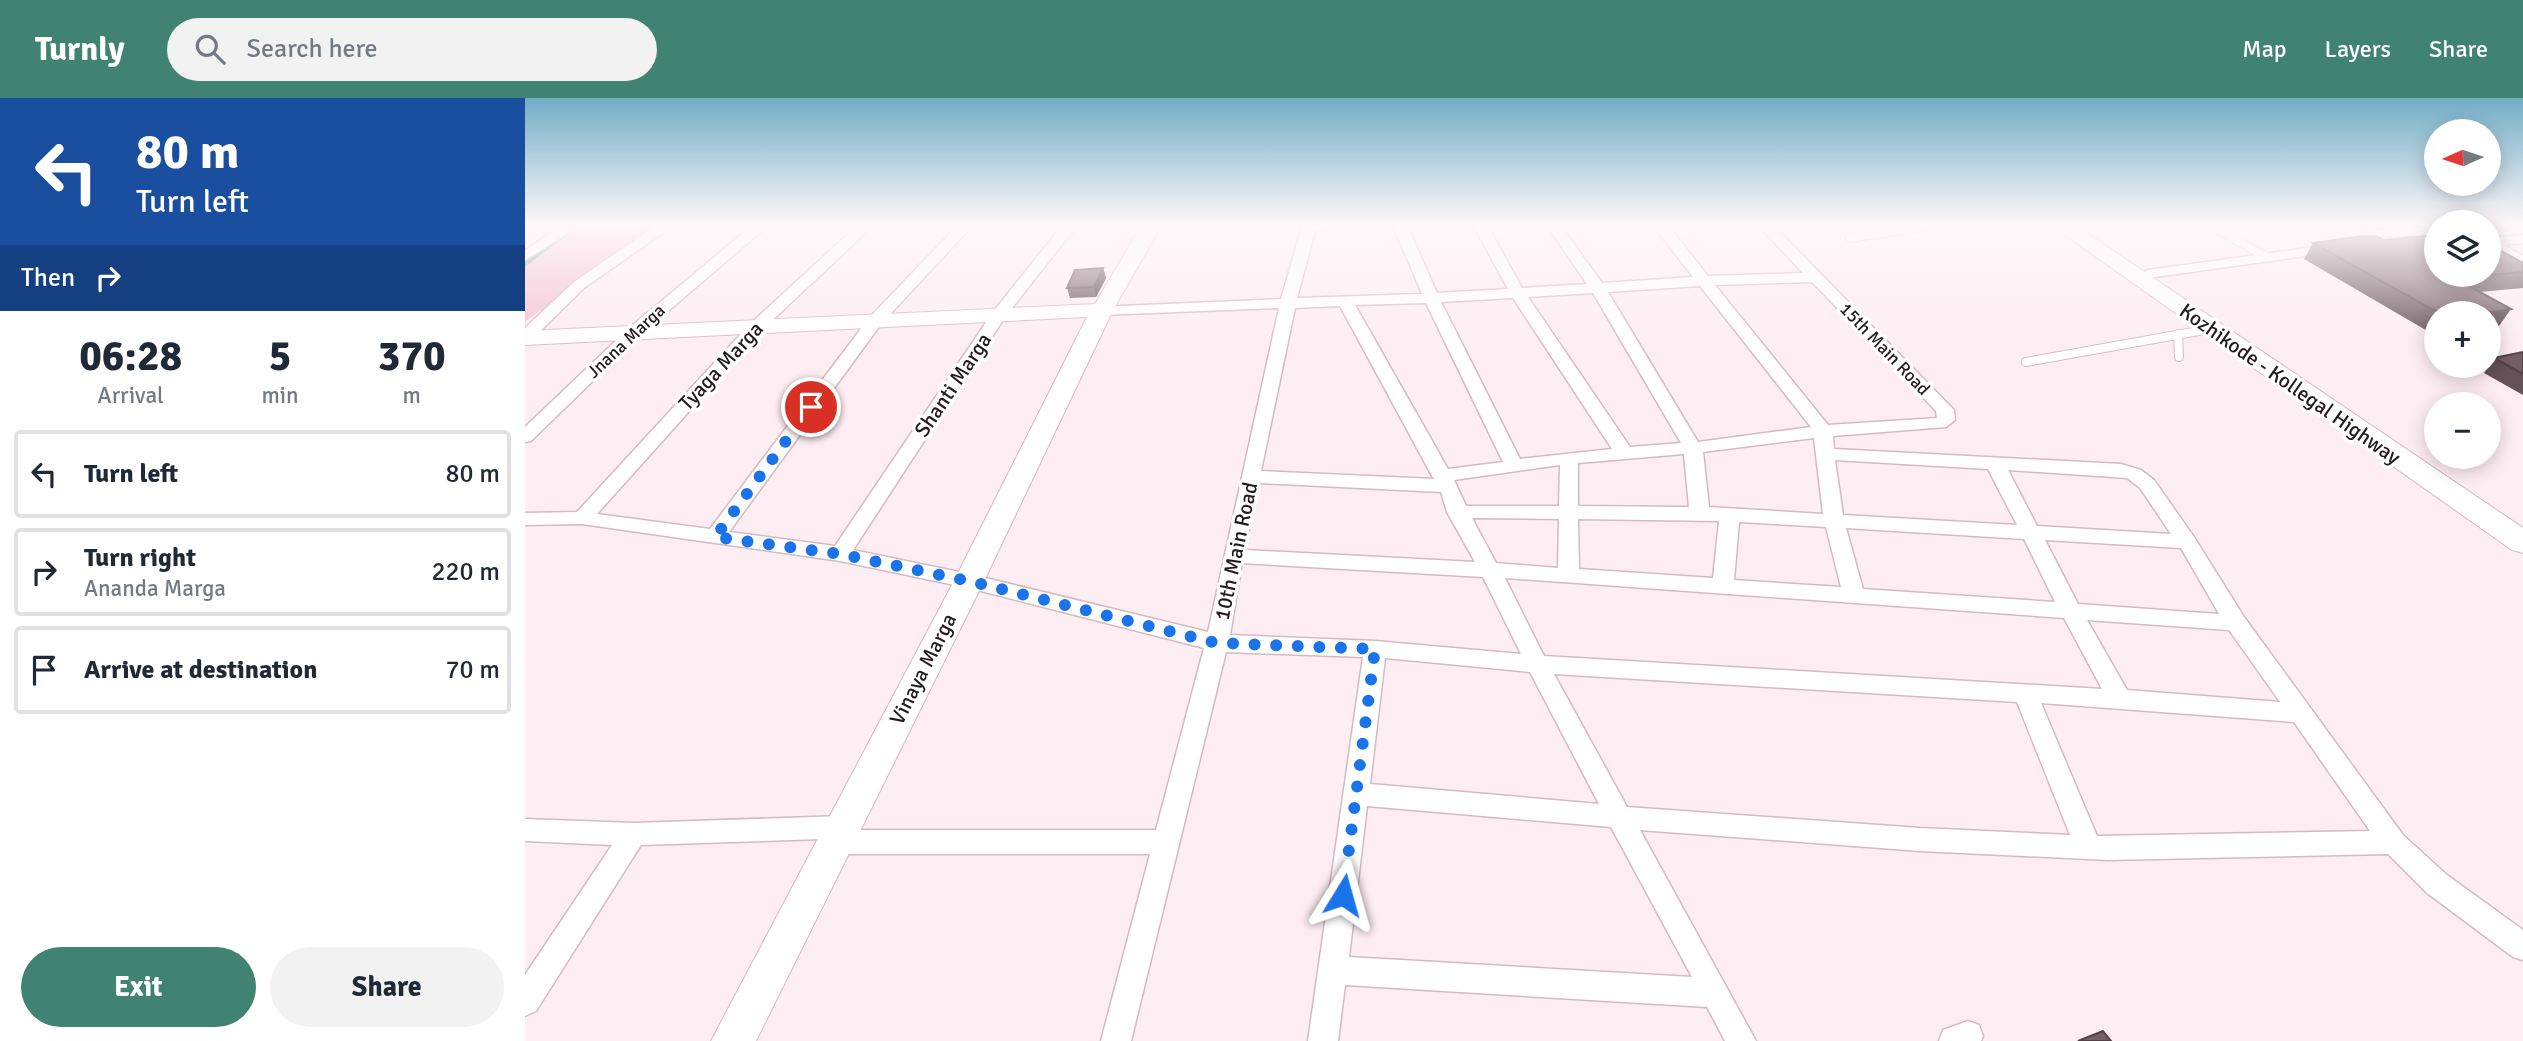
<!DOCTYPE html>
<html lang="en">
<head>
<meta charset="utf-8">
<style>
  body { margin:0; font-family:Signika,sans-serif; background:#f2f2f3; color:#1f2937; height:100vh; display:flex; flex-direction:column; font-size:26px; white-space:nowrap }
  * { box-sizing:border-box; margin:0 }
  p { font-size:23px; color:#747a83 }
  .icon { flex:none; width:38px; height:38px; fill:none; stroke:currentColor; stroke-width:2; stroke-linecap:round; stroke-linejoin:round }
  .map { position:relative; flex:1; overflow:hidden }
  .sheet { display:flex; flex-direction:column; background:#fff; width:525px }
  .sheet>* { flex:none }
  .guide { background:#1a4fa0; color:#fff; overflow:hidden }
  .needle { width:46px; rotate:267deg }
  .fabs { position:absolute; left:1899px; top:21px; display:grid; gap:14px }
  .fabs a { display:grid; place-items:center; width:77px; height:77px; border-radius:50%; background:#fff; box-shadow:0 4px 18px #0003; font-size:35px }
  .pin { position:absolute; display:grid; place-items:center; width:60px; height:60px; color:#fff; margin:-30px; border:4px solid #fff; border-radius:50%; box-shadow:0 2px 7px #0007 }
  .me { position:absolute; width:77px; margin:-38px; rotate:8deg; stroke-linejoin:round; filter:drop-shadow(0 0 5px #0008) }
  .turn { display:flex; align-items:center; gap:24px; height:147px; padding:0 21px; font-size:32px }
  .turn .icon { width:91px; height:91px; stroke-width:2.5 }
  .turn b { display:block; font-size:49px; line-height:60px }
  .then { display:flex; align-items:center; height:66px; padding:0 21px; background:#0003; gap:14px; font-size:26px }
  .eta { display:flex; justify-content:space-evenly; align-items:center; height:119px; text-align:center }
  .eta b { font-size:42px; font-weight:700; line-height:49px }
  .cta { display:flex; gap:14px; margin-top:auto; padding:14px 21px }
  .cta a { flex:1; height:80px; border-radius:42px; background:#418373; color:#fff; font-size:28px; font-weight:700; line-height:80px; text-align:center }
  .cta a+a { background:#f2f2f3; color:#1f2937 }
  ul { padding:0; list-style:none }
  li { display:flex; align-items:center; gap:21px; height:88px; margin:0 14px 10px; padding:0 7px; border:4px solid #e0e1e3; border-radius:7px }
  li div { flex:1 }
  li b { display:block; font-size:26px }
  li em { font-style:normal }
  header { display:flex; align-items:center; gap:42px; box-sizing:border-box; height:98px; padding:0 35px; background:#418373; color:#fff }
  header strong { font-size:33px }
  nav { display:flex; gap:38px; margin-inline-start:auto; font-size:24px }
  .search { width:490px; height:63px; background:#f2f2f3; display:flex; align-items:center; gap:18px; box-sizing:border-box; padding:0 24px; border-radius:38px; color:#747a83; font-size:26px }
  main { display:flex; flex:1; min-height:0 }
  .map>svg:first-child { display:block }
</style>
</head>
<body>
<header>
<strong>Turnly</strong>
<div class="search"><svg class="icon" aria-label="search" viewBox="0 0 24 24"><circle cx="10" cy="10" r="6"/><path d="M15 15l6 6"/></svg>Search here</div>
<nav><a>Map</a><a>Layers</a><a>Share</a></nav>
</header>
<main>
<section class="sheet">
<div class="guide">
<div class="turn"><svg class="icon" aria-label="left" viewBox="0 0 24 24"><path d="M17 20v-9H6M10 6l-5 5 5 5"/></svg><div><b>80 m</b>Turn left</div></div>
<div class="then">Then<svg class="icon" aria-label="right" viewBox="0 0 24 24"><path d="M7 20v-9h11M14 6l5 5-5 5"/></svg></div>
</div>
<div class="eta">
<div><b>06:28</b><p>Arrival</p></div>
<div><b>5</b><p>min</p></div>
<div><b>370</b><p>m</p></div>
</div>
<ul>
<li><svg class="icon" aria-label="left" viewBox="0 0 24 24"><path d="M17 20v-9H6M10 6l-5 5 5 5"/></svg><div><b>Turn left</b></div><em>80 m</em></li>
<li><svg class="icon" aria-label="right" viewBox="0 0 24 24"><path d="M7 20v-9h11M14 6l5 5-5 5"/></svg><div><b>Turn right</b><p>Ananda Marga</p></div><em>220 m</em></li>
<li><svg class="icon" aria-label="arrive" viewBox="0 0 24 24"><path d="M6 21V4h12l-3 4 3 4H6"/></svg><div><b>Arrive at destination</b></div><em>70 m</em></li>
</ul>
<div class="cta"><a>Exit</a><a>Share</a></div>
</section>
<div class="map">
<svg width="1998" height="943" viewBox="0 0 1998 943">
  <rect width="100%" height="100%" fill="#feedf3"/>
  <path fill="#f1bfd0" d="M 61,125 L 140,125 L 115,140 L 0,224 L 0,166 Z"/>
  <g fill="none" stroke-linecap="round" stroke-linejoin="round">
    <path stroke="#5fa392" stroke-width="4.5" d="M 0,166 L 43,134"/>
    <defs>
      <path id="lane" d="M 1682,125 L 1741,159
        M 1325,140 L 1422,125
        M 1653,236 L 1654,259
        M 1501,264 L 1685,231"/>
      <path id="street" d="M 41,125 L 58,125 L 0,162 L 0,152 Z
        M 135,125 L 152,125 L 59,190 L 6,242 L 0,244 L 0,230 L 49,184 Z
        M 230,125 L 246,125 L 114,238 L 6,343 L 0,344 L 0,329 L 102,232 Z
        M 335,125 L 351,125 L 237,232 L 72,416 L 185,431 L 344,220 L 435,125 L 450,125 L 356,226 L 204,434 L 310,448 L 468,214 L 532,134 L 542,125 L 558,125 L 542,140 L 480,219 L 328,452 L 444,476 L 683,534 L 754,210 L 577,217 L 571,215 L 569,212 L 571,209 L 756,201 L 778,125 L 830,125 L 823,129 L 790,133 L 772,200 L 897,196 L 867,125 L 881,125 L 912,195 L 983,191 L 947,125 L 961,125 L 997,190 L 1062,186 L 1020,125 L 1034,125 L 1077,185 L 1168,179 L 1126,125 L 1141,125 L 1183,178 L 1278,175 L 1231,125 L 1246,125 L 1429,312 L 1430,322 L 1421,329 L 1308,338 L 1309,351 L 1596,366 L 1616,372 L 1629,382 L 1669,439 L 1719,519 L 1878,737 L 1922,777 L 1998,832 L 1998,862 L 1988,859 L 1902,795 L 1863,756 L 1583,762 L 1395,753 L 1115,732 L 1231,943 L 1200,943 L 1182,909 L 820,887 L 813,943 L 783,943 L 838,559 L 701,554 L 606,943 L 576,943 L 625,756 L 309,756 L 300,752 L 297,741 L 116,747 L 11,913 L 0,918 L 0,877 L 87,747 L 0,743 L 0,721 L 109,725 L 317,718 L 326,721 L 330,729 L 328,732 L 631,732 L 679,550 L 444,490 L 315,463 L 57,426 L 0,427 L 0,415 L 52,414 L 225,226 ZM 1287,184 L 1411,313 L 1412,320 L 1303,327 L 1190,187 ZM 1175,188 L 1286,329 L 1173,344 L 1083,194 ZM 1068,195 L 1156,345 L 1105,349 L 1003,199 ZM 988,200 L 1087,351 L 995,361 L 916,204 ZM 901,205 L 978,364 L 923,371 L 830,207 ZM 815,208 L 907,378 L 910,381 L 736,373 L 770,210 ZM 1289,340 L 1298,416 L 1184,409 L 1178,354 ZM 1159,356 L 1164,409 L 1053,408 L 1053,365 ZM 1310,362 L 1463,371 L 1492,427 L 1318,417 ZM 1035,367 L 1034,408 L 941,408 L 929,382 ZM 1483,372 L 1602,380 L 1615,390 L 1646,436 L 1512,428 ZM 733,385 L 916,394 L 922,414 L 950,464 L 720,452 ZM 947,420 L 1034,421 L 1033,470 L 971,465 ZM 1053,421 L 1194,423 L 1188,480 L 1054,471 ZM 1214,424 L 1301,429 L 1316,489 L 1209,482 ZM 1321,430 L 1499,441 L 1530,504 L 1338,491 ZM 1520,442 L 1656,450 L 1694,516 L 1553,506 ZM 717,465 L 958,479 L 996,556 L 850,543 L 705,537 ZM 980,480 L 1539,520 L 1577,591 L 1019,558 ZM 1562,522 L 1704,532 L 1755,604 L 1602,592 ZM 860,560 L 1005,574 L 1074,706 L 845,686 ZM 1029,576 L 1492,604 L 1545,737 L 1395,730 L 1102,709 ZM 1516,605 L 1769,624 L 1845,733 L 1572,738 ZM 842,708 L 1086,729 L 1167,879 L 824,859 Z
        M 1798,125 L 1818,125 L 1836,133 L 1911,128 L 1911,136 L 1845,140 L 1850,148 L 1843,152 L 1838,151 L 1831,141 Z
        M 1998,137 L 1998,145 L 1979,147 L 1998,158 L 1998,168 L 1964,150 L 1964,140 Z
        M 1811,146 L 1818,150 L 1816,153 L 1623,180 L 1616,176 L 1623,172 Z
        M 1443,923 L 1454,927 L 1458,938 L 1456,943 L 1414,943 L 1418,932 Z"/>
      <path id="secondary" d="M 618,125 L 638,125 L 588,212 L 459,483 L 231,943 L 186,943 L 429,483 L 562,219 L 0,247 L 0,233 L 570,206 Z"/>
      <path id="primary" d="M 1523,125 L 1547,125 L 1998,430 L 1998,455 L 1987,452 Z"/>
    </defs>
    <use href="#lane" stroke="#d5bac2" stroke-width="10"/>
    <use href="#street" stroke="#d5bac2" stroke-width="3"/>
    <use href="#secondary" stroke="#d5bac2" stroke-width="2"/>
    <use href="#primary" stroke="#d5bac2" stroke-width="2"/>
    <use href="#lane" stroke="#fff" stroke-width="8"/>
    <use href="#street" fill="#fff" fill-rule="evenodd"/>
    <use href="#secondary" fill="#fff" fill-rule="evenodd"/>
    <use href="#primary" fill="#fff" fill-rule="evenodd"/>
  </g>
  <path fill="#655158" d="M 1859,142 L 1998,165 L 1998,190 L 1954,194 L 1974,228 L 1964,215 L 1911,215 L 1911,238 L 1779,161 L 1788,145 Z
    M 578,170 L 581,180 L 571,199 L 545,200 L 542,190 Z
    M 1998,254 L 1998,297 L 1959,275 L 1969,260 Z"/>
  <path fill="#534247" d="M 578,170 L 581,180 L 571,199 L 569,189 Z
    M 1986,211 L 1974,228 L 1964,230 L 1964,215 Z"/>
  <path fill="#765e66" stroke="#534247" stroke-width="2" d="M 1911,137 L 1911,177 L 1963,177 L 1929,180 L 1986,211 L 1961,215 L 1914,215 L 1788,145 L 1837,138 L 1851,138 L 1859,142 Z
    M 1964,146 L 1998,165 L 1998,174 L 1964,177 Z
    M 578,170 L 569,189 L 542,190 L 550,172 Z
    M 1998,254 L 1998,276 L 1969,260 Z
    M 1578,933 L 1586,943 L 1553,943 Z"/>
  <linearGradient id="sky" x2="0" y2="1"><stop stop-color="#71adc6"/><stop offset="0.49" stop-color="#fff7fa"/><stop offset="1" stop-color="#fff7fa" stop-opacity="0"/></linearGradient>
  <rect width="1998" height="257" fill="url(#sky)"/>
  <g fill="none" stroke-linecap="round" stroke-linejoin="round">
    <path stroke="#1a73e8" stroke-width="12" stroke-dasharray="0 21.6" d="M 286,309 L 190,439 L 315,456 L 444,483 L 692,545 L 850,551 L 818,797"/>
  </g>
  <g text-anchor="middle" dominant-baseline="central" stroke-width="7" stroke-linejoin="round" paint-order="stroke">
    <g font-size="18" fill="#241a1e" stroke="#fff">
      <text transform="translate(101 243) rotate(-43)">Jnana Marga</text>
      <text transform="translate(1360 251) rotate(46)">15th Main Road</text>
    </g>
    <g font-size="21" fill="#241a1e" stroke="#fff">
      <text transform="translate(196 268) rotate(-47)">Tyaga Marga</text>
      <text transform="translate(1765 286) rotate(35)">Kozhikode - Kollegal Highway</text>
      <text transform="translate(428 287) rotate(-56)">Shanti Marga</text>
      <text transform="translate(711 453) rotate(-78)">10th Main Road</text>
      <text transform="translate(398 571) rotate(-63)">Vinaya Marga</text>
    </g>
  </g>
</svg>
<div class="fabs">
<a><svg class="needle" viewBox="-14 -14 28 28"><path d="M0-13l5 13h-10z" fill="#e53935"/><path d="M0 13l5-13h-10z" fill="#747a83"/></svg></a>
<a><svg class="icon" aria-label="layers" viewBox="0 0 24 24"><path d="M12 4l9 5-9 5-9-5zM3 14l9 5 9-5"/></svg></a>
<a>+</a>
<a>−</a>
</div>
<div class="pin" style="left:286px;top:309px;background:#d93025"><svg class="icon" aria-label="arrive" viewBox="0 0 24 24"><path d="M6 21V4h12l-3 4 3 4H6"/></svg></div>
<svg class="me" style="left:818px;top:797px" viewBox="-20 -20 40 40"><path d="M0-17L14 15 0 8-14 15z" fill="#1a73e8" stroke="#fff" stroke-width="4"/></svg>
</div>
</main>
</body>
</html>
